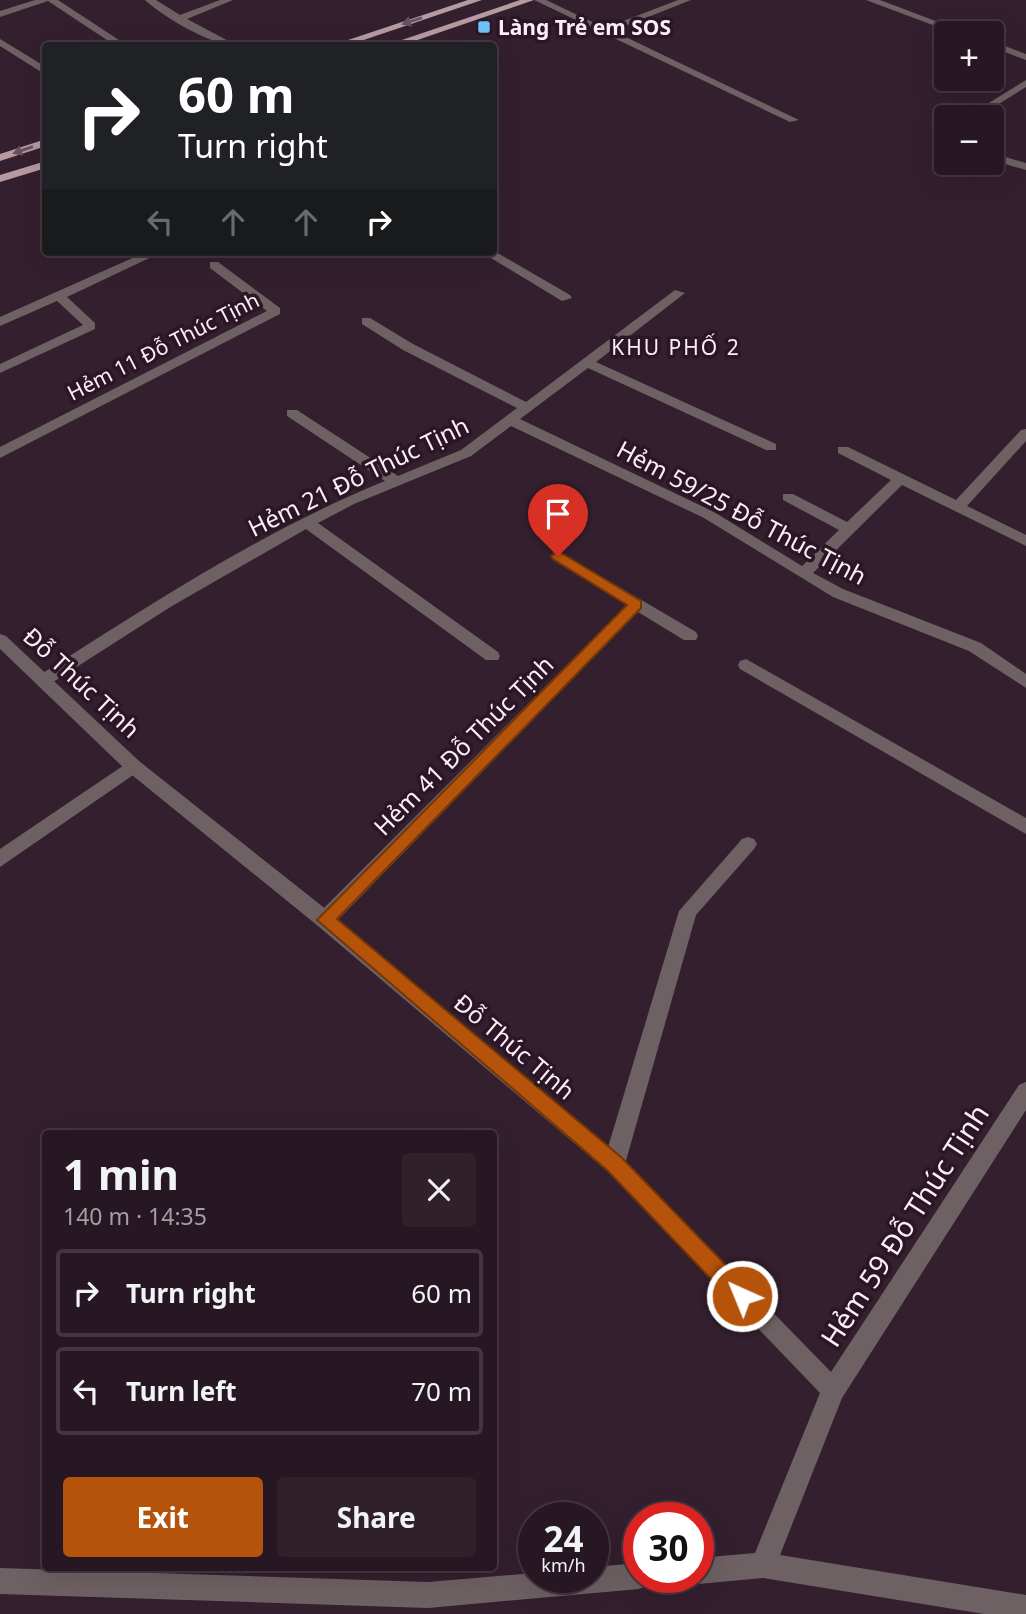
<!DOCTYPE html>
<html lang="en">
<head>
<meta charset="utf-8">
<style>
  body { margin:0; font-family:"Noto Sans",sans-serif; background:#2f202a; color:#f1f3f6; height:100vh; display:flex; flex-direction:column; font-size:26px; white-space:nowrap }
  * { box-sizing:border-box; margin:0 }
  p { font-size:23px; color:#a49fa5 }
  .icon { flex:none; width:38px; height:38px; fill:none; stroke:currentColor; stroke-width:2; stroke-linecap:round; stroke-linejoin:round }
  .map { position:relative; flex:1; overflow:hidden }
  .sheet { position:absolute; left:42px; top:1130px; width:455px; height:441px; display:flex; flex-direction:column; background:#271722; border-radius:7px; box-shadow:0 7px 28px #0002,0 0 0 2px #433640 }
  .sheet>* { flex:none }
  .guide { position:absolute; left:42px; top:42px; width:455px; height:214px; border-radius:7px; box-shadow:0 7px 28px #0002,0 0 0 2px #433640; background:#202124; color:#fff; overflow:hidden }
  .buttons { position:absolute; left:934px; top:21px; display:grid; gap:14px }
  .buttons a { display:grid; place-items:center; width:70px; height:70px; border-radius:7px; background:#271722; box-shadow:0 7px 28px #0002,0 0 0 2px #433640; font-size:35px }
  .speed { position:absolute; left:518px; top:1502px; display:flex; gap:14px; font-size:35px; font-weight:700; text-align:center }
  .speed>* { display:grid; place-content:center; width:91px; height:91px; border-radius:50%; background:#271722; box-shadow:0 7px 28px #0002,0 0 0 2px #433640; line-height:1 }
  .speed small { font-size:18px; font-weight:400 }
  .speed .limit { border:10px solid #d22; background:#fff; color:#111 }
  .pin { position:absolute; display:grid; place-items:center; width:60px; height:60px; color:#fff; margin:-72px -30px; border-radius:50% 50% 50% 0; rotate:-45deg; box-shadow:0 0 7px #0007 }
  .pin .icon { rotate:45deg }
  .me { position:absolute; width:77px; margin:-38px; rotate:316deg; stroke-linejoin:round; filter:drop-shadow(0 0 5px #0008) }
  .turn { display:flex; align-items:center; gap:24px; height:147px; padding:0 21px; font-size:32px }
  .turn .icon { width:91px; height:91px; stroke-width:2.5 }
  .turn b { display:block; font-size:49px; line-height:60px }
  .lanes { display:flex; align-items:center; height:66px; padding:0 21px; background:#0003; justify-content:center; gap:35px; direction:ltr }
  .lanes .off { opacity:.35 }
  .round { display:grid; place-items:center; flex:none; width:74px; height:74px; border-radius:7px; background:#2f202a }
  .head { display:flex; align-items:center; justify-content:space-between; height:119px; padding:0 21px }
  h1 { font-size:42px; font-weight:700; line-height:52px }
  .primary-button { display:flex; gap:14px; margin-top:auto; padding:14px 21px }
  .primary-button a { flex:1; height:80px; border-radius:7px; background:#b45309; color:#fff; font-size:28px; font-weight:700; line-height:80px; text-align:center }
  .primary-button a+a { background:#2f202a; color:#f1f3f6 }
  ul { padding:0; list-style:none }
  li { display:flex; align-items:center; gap:21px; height:88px; margin:0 14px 10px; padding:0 7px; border:4px solid #433640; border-radius:7px }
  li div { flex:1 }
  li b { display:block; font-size:26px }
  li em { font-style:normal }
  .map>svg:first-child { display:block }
</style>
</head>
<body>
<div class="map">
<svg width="1026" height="1614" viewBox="0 0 1026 1614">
  <rect width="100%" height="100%" fill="#341f2e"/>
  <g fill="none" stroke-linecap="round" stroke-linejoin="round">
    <path fill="#6e6164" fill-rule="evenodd" d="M 35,0 L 58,0 L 128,46 L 116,46 L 48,1 L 0,17 L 0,11 Z
      M 145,0 L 156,0 L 180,15 L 220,0 L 233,0 L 187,19 L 238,46 C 212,46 165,18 145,0 Z
      M 534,0 L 546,0 L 605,28 L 678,0 L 691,0 L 613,31 L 799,120 L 790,122 Z
      M 866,0 L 880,0 L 967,33 L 954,33 Z
      M 0,39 L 46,67 L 46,75 L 0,46 Z
      M 992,41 L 1026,54 L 1026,60 L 992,47 Z
      M 1026,80 L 1026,87 L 978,117 L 966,117 Z
      M 992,153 L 1026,163 L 1026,170 L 992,160 Z
      M 494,251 L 570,295 L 572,298 L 562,301 L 481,252 Z
      M 146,252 L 162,252 L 67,297 L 95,323 L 95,329 L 0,373 L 0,364 L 83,325 L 57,301 L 0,326 L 0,317 Z
      M 210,262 L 218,262 L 280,308 L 280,314 L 0,458 L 0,447 L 267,311 L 210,268 Z
      M 675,290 L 685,293 L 596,362 L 776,444 L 776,450 L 766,450 L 588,368 L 520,419 L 714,512 L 802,566 L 839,530 L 783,500 L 783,494 L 793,494 L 847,522 L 891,480 L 838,453 L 838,447 L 848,447 L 956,500 L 1021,430 L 1026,429 L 1026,441 L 967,506 L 1026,535 L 1026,546 L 902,485 L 813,573 L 843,589 L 981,643 L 1026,674 L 1026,688 L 969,651 L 833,597 L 704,518 L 511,426 L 471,456 L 354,504 L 318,523 L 498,652 L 500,656 L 498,660 L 486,660 L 306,529 L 172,606 L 50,684 L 38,684 L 36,680 L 38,676 C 150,605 262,531 385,481 L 287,416 L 287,410 L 297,410 L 398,476 L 461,450 L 517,408 L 403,350 L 362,324 L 362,318 L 370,318 L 413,344 L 526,402 Z
      M 558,551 L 696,632 L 698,636 L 696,640 L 684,640 L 638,612 L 332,926 L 325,928 L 318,926 L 316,920 L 318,914 L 627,605 L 553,560 L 553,552 Z
      M 746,659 L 1026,818 L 1026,834 L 740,669 L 738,665 L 740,661 Z
      M 133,759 L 139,761 L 142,766 L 139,771 L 0,867 L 0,849 Z
      M 748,837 L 754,839 L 757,844 L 754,849 L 696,915 L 625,1164 L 621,1171 L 614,1174 L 607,1171 L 603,1164 L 679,911 L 742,839 Z"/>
    <path fill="#6e6164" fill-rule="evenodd" d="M 0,634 L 6,636 L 139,761 L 332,914 L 621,1157 L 831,1372 L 1019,1085 L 1026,1082 L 1026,1110 L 842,1398 L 780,1555 L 1026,1595 L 1026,1614 L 984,1614 L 763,1578 L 698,1584 L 689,1580 L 688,1577 L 698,1577 L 698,1558 L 755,1553 L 820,1393 L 607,1171 L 318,926 L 127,771 L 0,649 Z
      M 639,1563 L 639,1577 L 651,1577 L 648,1585 L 639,1589 L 428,1608 L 0,1594 L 0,1568 L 428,1582 L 534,1573 L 534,1577 L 593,1577 L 593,1567 Z"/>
    <path fill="#b69aa2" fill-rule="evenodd" d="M 468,0 L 482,0 L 346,46 L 330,46 Z
      M 520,0 L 534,0 L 400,46 L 384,46 Z
      M 46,139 L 46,146 L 0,161 L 0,154 Z
      M 46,161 L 46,168 L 0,182 L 0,175 Z"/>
  </g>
  <defs><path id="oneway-solid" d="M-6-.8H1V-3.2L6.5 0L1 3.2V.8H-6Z" transform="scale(1.75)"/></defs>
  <g fill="#69515d">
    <use href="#oneway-solid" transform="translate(412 21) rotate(162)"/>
    <use href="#oneway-solid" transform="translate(23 150) rotate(161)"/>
  </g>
  <path fill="#b45309" stroke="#753606" stroke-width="2" d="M 558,551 L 641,601 L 641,608 L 337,919 L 621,1157 L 749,1289 L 752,1296 L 749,1303 L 742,1306 L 734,1303 L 607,1170 L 317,920 L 627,605 L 553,559 L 551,556 Z"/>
  <rect fill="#70c1f4" stroke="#2a1624" stroke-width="2.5" x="477" y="20" width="14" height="14" rx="3.5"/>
  <g text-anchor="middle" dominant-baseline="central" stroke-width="7" stroke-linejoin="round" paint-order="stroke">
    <g font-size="21" font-weight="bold" fill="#fcedf6" stroke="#2a1624" text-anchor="start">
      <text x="498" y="27">Làng Trẻ em SOS</text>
    </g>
    <g font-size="21" fill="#fcedf6" stroke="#2a1624">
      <text transform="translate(163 346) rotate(-27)">Hẻm 11 Đỗ Thúc Tịnh</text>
    </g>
    <g font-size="21" letter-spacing="2" fill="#fcedf6" stroke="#2a1624">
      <text x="676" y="347">KHU PHỐ 2</text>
    </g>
    <g font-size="24" fill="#fcedf6" stroke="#2a1624">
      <text transform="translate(358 476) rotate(-26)">Hẻm 21 Đỗ Thúc Tịnh</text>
      <text transform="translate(742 512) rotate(28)">Hẻm 59/25 Đỗ Thúc Tịnh</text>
      <text transform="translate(82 682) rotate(43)">Đỗ Thúc Tịnh</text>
      <text transform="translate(463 745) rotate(-45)">Hẻm 41 Đỗ Thúc Tịnh</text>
      <text transform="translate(515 1046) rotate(40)">Đỗ Thúc Tịnh</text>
    </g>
    <g font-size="28" fill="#fcedf6" stroke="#2a1624">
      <text transform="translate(904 1225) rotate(-57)">Hẻm 59 Đỗ Thúc Tịnh</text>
    </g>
  </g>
</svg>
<div class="buttons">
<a>+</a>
<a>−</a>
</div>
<div class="speed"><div>24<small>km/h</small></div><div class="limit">30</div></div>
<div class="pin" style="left:558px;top:556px;background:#d93025"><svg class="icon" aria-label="arrive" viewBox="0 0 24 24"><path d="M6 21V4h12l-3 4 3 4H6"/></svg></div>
<svg class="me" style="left:742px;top:1296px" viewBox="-20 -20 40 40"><circle r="17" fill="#b45309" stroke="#fff" stroke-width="3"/><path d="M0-11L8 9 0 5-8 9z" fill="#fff"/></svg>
<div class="guide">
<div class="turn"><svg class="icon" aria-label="right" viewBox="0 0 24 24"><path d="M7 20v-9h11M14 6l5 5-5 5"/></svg><div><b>60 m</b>Turn right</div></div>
<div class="lanes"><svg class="icon off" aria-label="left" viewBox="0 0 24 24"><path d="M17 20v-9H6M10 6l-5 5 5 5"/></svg><svg class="icon off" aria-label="ahead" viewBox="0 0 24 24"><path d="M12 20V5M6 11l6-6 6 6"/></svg><svg class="icon off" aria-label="ahead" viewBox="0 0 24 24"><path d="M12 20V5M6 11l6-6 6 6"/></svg><svg class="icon" aria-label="right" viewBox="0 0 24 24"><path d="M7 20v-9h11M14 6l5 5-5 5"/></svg></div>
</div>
<section class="sheet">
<div class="head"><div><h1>1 min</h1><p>140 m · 14:35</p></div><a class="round"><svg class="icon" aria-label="close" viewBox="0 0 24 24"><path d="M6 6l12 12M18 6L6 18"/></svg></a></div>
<ul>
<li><svg class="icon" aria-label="right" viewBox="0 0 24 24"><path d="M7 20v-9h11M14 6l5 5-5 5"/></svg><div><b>Turn right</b></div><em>60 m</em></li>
<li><svg class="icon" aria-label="left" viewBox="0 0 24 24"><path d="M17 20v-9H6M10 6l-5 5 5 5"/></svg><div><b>Turn left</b></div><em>70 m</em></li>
</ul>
<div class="primary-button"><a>Exit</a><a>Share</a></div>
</section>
</div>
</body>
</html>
